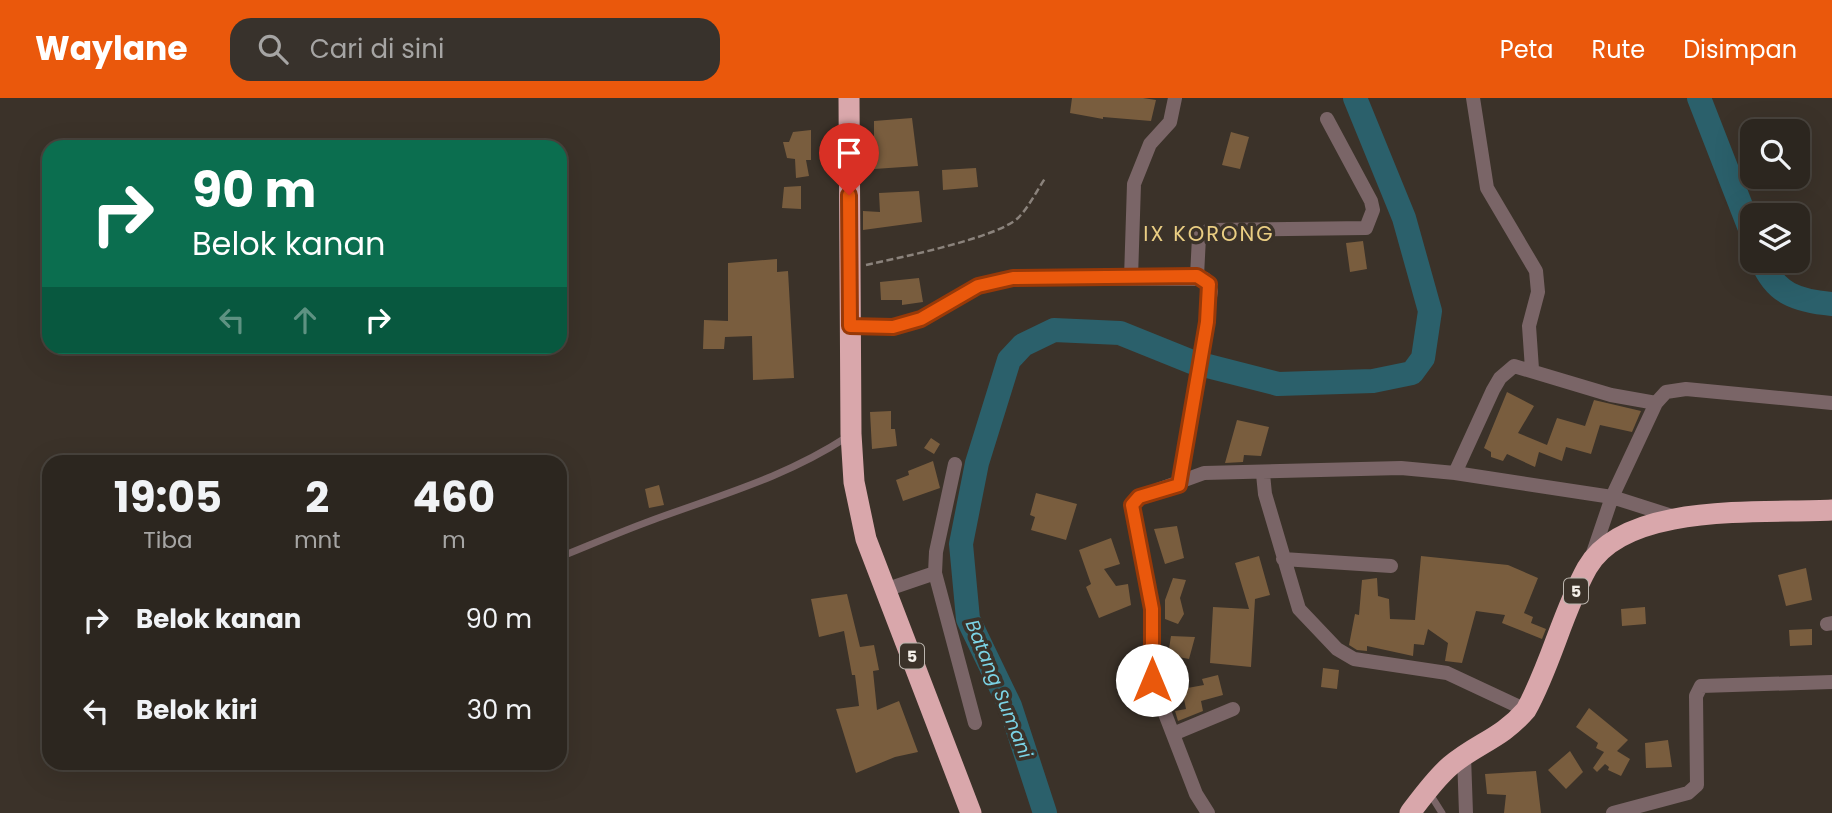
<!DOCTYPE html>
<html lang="id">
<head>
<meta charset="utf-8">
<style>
  body { margin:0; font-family:Poppins,sans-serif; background:#38322c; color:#f1f3f6; height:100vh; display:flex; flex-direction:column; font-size:26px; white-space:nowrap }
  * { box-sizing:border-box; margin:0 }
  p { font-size:23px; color:#a6a5a4 }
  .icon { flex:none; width:38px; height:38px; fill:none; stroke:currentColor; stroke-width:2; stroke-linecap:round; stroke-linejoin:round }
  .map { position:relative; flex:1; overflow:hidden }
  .details { position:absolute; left:42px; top:357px; width:525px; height:315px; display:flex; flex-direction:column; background:#2c261f; border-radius:21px; box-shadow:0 7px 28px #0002,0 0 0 2px #48433d }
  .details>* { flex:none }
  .guide { position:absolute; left:42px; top:42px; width:525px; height:214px; border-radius:21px; box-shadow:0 7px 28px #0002,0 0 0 2px #48433d; background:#0b6e4f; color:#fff; overflow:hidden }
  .controls { position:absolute; left:1740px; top:21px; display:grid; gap:14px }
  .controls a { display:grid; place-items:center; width:70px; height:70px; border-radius:14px; background:#2c261f; box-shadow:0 7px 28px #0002,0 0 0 2px #48433d; font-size:35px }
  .pin { position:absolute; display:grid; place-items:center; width:60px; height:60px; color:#fff; margin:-72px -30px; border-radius:50% 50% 50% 0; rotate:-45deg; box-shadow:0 0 7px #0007 }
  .pin .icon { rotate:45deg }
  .me { position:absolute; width:77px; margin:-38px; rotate:0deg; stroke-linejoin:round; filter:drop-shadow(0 0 5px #0008) }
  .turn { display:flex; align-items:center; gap:24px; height:147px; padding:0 35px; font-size:32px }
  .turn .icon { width:91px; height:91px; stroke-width:2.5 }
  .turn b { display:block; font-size:49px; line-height:60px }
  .lanes { display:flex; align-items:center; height:66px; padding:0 35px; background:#0003; justify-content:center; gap:35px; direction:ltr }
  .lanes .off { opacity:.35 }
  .eta { display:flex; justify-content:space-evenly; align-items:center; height:119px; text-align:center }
  .eta b { font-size:42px; font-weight:700; line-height:49px }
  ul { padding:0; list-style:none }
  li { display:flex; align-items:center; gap:21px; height:91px; padding:0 35px }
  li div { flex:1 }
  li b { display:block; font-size:26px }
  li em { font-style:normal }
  header { display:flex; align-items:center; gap:42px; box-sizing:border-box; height:98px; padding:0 35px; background:#ea580c; color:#fff }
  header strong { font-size:33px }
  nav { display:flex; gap:38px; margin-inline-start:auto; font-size:24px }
  .search { width:490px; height:63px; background:#38322c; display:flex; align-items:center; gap:18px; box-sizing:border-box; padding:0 24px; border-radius:21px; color:#a6a5a4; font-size:26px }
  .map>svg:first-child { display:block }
</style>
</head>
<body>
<header>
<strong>Waylane</strong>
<div class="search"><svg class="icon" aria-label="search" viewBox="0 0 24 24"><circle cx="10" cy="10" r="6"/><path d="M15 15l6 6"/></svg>Cari di sini</div>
<nav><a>Peta</a><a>Rute</a><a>Disimpan</a></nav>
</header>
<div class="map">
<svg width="1832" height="715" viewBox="0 0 1832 715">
  <rect width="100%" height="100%" fill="#3b3229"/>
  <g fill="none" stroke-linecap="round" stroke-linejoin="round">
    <path stroke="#2b606b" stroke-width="24" d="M 1699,0 L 1752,136
      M 1762,163 C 1775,196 1798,203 1832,206
      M 1045,715 L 1010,608 L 968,521 L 961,446 L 977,365 L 1009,262 L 1023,247 L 1054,232 L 1120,235 L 1192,264 L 1278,286 L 1373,283 L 1412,275 L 1423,260 L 1430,213 L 1404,120 L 1355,0"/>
  </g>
  <path fill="#795d3e" d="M 1072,0 L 1143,0 L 1156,2 L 1151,23 L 1103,19 L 1103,21 L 1070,15 Z
    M 912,20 L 918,68 L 874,71 L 874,23 Z
    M 811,32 L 811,62 L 806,62 L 809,78 L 796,80 L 795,61 L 787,60 L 783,44 L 789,44 L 793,34 Z
    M 1231,34 L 1249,39 L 1240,71 L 1222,67 Z
    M 976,70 L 978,89 L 943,92 L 942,72 Z
    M 801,88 L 801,111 L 782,110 L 784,89 Z
    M 919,93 L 922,124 L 863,132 L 863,113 L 880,114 L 879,95 Z
    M 1363,143 L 1367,171 L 1350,174 L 1346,145 Z
    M 777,161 L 777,174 L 788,173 L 794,280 L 753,282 L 752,238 L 725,239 L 724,251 L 703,251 L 704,222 L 728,223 L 728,165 Z
    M 919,180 L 923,204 L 902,207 L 902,202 L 881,202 L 880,184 Z
    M 1507,294 L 1534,308 L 1518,335 L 1547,347 L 1557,320 L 1585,328 L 1594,302 L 1641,313 L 1632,334 L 1600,327 L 1591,356 L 1566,349 L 1562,363 L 1539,354 L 1535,369 L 1507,356 L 1503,363 L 1491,359 L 1491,354 L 1484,350 Z
    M 891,313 L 891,331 L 895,331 L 897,348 L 872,351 L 870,314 Z
    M 1237,322 L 1269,329 L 1261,358 L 1244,357 L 1243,364 L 1225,365 Z
    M 931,340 L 940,346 L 934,356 L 924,350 Z
    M 933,363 L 940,390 L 903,403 L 896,382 L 909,377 L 908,373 Z
    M 659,387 L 664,407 L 649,410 L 645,391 Z
    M 1036,395 L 1077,406 L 1066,442 L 1031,432 L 1035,419 L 1030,417 Z
    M 1177,428 L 1184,460 L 1165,466 L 1154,431 Z
    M 1111,440 L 1120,466 L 1104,471 L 1116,488 L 1128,486 L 1131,507 L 1099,520 L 1086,489 L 1091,486 L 1079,452 Z
    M 1259,458 L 1270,497 L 1255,501 L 1251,569 L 1210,565 L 1213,509 L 1249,511 L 1235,465 Z
    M 1421,458 L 1508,467 L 1538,480 L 1524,515 L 1533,519 L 1531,525 L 1546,531 L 1542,541 L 1502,525 L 1505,517 L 1476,513 L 1462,565 L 1445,563 L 1448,545 L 1428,531 L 1424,547 L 1414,546 L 1413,558 L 1367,548 L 1367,553 L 1357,552 L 1349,547 L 1355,516 L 1359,517 L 1362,482 L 1377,480 L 1378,498 L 1389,501 L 1390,521 L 1415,522 Z
    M 1806,470 L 1812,502 L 1786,508 L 1778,477 Z
    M 1173,480 L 1186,482 L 1180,500 L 1184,516 L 1178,526 L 1165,521 L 1165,502 Z
    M 847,496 L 860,549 L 874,547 L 879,572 L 873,573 L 877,612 L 899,603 L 918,654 L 895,659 L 856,675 L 836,611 L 859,608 L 855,577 L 852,577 L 844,533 L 819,539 L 811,501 Z
    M 1645,509 L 1646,526 L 1622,528 L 1621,511 Z
    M 1812,531 L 1812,547 L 1790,548 L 1789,532 Z
    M 1171,538 L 1195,539 L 1189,561 L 1168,557 Z
    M 1323,570 L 1339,572 L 1337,591 L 1321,589 Z
    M 1218,577 L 1223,597 L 1201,603 L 1203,613 L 1178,623 L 1175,613 L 1186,611 L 1182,591 L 1204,587 L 1202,581 Z
    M 1589,610 L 1628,642 L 1617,653 L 1630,661 L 1621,678 L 1608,672 L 1609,669 L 1605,666 L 1597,674 L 1593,670 L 1604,654 L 1596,650 L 1598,645 L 1576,629 Z
    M 1668,642 L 1672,669 L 1646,670 L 1645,645 Z
    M 1570,653 L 1583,674 L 1566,691 L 1548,672 Z
    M 1536,673 L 1541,715 L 1504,715 L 1506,697 L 1487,696 L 1485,676 Z"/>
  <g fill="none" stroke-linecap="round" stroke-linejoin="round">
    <path stroke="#8b837c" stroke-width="2.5" stroke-dasharray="7 3.5" stroke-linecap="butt" d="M 866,167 C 898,160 997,140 1018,120 C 1029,109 1037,92 1046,79"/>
    <path stroke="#7a6567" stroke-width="7" d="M 560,459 C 590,447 620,434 650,423 C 720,397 784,380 847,339
      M 1430,696 L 1442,715"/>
    <path stroke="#7a6567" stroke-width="14" d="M 1473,0 L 1487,90 L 1536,173 L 1538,194 L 1529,228 L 1532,271
      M 1197,178 L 1199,139 L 1209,132 L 1366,130 L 1373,112 L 1371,103 L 1327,21
      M 1131,180 L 1134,86 L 1150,46 L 1170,24 L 1175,0
      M 851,228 L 893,229 L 921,221 L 978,188 L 1013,180 L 1205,181 L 1211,193 L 1179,387
      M 955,366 L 936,454 L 935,475 L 975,625
      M 1455,375 L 1493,292 L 1500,280 L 1514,268 L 1611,297 L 1656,305
      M 1263,376 L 1265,396 L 1299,511 L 1337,551 L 1354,561 L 1447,575 L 1526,612
      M 1592,458 L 1612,399 L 1656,305 L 1666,294 L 1686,291 L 1832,305
      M 1283,461 L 1391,468
      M 885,492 L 935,475
      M 1827,526 L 1832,525
      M 1173,636 L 1233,611
      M 1464,658 L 1466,715
      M 1208,715 L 1196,696 L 1152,582 L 1152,511 L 1132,413 L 1132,407 L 1138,399 L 1204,375 L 1401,370 L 1455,375 L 1612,399 L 1675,419
      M 1613,715 L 1688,695 L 1697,687 L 1696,598 L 1701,588 L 1832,584"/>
    <path stroke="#d9a7ab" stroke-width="21" d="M 849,0 L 851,336 L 854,384 L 866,441 L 971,715
      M 1410,715 C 1422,699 1435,681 1450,668 C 1477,645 1501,641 1526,612 C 1551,567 1562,515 1587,470 C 1625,403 1764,416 1832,412"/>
  </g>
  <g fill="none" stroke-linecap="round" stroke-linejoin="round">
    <defs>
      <path id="route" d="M 849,97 L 850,228 L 893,229 L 921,221 L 978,188 L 1013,180 L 1197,178 L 1209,186 L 1207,224 L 1179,387 L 1139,399 L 1132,407 L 1152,511 L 1152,582"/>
    </defs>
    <use href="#route" stroke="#983908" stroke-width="18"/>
    <use href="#route" stroke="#ea580c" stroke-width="12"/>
  </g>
  <g text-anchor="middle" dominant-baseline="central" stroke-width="7" stroke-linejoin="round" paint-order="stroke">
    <g fill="#3b3229" stroke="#bcb6af" stroke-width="2">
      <rect x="1564" y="480.5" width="24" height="25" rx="5"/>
      <rect x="900" y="545.5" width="24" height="25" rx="5"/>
    </g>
    <g font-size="16" font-weight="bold" fill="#f4efe9">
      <text x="1576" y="493">5</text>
      <text x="912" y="558">5</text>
    </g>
    <g font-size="19" font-style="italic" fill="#7bd3e5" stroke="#3b3229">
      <text transform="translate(999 591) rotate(68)">Batang Sumani</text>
    </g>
    <g font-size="21" letter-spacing="2" fill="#eace83" stroke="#3b3229">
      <text x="1209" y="135">IX KORONG</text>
    </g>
  </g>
</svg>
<div class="controls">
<a><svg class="icon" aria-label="search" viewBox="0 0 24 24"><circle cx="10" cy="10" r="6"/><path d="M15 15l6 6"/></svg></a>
<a><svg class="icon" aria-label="layers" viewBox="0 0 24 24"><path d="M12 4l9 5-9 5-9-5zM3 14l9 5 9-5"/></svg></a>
</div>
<div class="pin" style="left:849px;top:97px;background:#d93025"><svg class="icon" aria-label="arrive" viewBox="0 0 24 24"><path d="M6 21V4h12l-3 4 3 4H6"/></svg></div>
<svg class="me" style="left:1152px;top:582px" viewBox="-20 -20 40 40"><circle r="19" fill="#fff"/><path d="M0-13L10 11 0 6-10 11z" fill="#ea580c"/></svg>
<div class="guide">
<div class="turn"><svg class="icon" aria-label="right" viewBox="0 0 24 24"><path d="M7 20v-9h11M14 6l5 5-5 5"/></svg><div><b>90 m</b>Belok kanan</div></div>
<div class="lanes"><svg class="icon off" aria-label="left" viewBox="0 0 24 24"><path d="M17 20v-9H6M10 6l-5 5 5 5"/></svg><svg class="icon off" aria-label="ahead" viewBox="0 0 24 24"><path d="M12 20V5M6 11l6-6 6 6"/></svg><svg class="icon" aria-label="right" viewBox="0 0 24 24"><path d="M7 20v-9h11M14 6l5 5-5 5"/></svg></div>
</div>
<section class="details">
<div class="eta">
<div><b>19:05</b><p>Tiba</p></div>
<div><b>2</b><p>mnt</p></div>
<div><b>460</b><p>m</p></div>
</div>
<ul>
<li><svg class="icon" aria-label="right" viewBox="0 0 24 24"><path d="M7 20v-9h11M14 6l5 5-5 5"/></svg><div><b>Belok kanan</b></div><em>90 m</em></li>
<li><svg class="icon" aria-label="left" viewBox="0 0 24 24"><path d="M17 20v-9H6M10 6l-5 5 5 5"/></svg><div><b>Belok kiri</b></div><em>30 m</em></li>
</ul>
</section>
</div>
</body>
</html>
